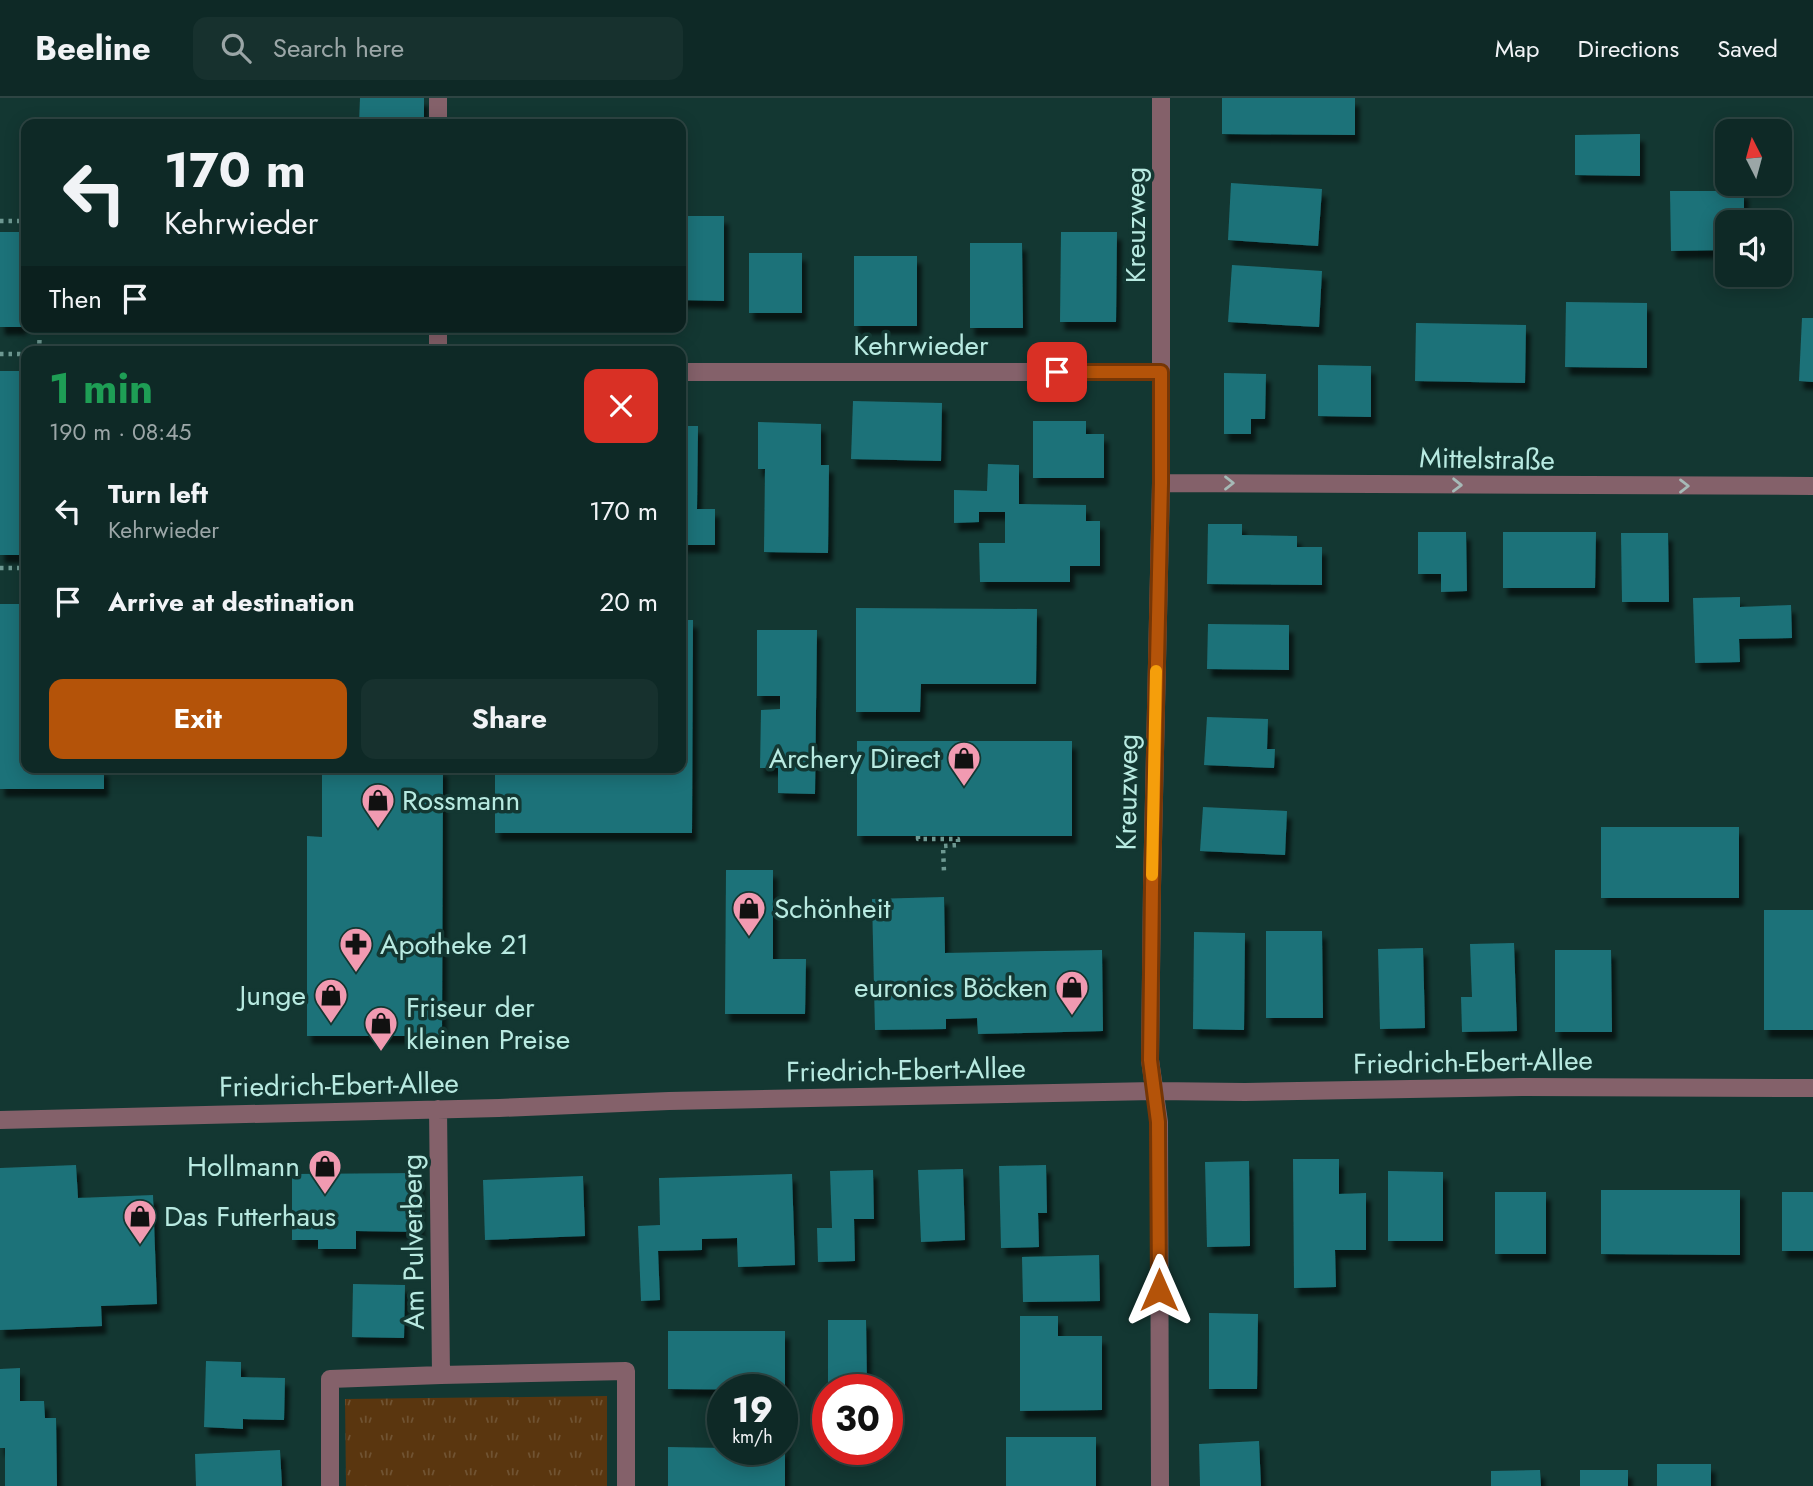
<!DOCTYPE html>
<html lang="en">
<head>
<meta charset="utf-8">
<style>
  body { margin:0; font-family:Jost,sans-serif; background:#17312e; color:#f1f3f6; height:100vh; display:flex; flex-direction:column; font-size:26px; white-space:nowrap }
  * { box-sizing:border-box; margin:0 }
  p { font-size:23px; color:#9ba6a7 }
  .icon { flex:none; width:38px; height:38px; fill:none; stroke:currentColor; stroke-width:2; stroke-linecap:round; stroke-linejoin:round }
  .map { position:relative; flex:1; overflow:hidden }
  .drawer { position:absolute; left:21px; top:248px; width:665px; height:427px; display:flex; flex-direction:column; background:#0e2926; border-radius:14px; box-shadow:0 4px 18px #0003,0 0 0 2px #2e4543 }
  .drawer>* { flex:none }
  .banner { position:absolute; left:21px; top:21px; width:665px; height:214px; border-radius:14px; box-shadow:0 4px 18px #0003,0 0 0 2px #2e4543; background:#0e2926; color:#f1f3f6; overflow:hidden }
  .needle { width:46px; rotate:354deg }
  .controls { position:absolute; left:1715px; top:21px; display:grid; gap:14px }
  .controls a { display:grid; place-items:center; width:77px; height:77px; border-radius:14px; background:#0e2926; box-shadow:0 4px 18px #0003,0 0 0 2px #2e4543; font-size:35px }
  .speed { position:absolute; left:707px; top:1276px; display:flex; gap:14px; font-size:35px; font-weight:700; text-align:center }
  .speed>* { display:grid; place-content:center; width:91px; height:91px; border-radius:50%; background:#0e2926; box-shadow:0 4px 18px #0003,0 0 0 2px #2e4543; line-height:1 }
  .speed small { font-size:18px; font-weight:400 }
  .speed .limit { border:10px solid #d22; background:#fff; color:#111 }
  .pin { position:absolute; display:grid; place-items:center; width:60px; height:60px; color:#fff; margin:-30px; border-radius:14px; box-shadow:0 4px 10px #0006 }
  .me { position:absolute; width:77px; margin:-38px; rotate:0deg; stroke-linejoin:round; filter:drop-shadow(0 0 5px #0008) }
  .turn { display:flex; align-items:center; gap:24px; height:147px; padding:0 28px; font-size:32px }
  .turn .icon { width:91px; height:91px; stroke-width:2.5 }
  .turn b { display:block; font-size:49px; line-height:60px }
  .then { display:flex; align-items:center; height:66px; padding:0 28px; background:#0003; gap:14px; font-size:26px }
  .round { display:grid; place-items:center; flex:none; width:74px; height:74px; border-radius:14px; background:#17312e }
  .head { display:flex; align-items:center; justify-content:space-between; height:119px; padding:0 28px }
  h1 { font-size:42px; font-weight:700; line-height:52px; color:#1e9e55 }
  .action { display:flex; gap:14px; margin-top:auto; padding:14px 28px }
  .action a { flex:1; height:80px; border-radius:14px; background:#b45309; color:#fff; font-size:28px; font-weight:700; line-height:80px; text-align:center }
  .action a+a { background:#17312e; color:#f1f3f6 }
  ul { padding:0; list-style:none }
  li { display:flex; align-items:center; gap:21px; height:91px; padding:0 28px }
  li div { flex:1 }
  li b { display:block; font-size:26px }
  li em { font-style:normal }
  header { display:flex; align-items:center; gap:42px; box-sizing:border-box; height:98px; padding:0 35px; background:#0e2926; border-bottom:2px solid #2e4543 }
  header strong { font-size:33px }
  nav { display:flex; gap:38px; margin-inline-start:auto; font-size:24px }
  .search { width:490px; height:63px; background:#17312e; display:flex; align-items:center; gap:18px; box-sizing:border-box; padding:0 24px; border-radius:14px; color:#9ba6a7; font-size:26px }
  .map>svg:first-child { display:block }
</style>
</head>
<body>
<header>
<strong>Beeline</strong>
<div class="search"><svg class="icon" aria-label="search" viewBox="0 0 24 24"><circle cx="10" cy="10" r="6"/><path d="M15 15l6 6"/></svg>Search here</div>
<nav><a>Map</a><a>Directions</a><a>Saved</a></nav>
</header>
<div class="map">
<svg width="1813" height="1388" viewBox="0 0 1813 1388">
  <defs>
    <pattern id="park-tufts" width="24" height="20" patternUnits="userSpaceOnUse" patternTransform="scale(1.75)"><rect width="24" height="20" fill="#5a360f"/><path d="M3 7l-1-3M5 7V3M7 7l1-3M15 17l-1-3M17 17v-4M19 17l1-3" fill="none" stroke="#705332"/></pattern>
    <filter id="shadow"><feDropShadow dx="4.5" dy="8" stdDeviation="2" flood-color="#0009"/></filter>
  </defs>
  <rect width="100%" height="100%" fill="#133732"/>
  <path fill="url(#park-tufts)" d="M 607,1298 L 607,1388 L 346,1388 L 345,1301 Z"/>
  <path fill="#1d7279" filter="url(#shadow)" d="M 360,0 L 424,0 L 424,26 L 359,26 Z
    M 1222,0 L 1355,0 L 1355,37 L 1222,36 Z
    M 1640,36 L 1640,78 L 1575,77 L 1575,37 Z
    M 1231,85 L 1322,91 L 1318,148 L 1228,142 Z
    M 1670,93 L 1744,93 L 1744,124 L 1727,124 L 1727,152 L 1671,153 Z
    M 681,118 L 724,118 L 724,203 L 681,202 Z
    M 0,134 L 22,134 L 22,229 L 0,229 Z
    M 1061,134 L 1117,134 L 1116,224 L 1060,224 Z
    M 970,145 L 1022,145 L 1023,230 L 970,230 Z
    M 749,155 L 802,155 L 802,215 L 749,215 Z
    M 854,158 L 917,158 L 917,228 L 854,228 Z
    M 1232,167 L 1322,173 L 1319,229 L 1228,224 Z
    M 1566,204 L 1647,205 L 1647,270 L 1565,269 Z
    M 1802,220 L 1813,220 L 1813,284 L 1799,283 Z
    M 1416,225 L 1526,227 L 1525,285 L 1415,283 Z
    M 1318,267 L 1371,268 L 1371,319 L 1318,318 Z
    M 0,273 L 26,273 L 26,457 L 0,457 Z
    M 1224,275 L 1266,276 L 1265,321 L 1251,321 L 1251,336 L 1224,336 Z
    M 853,303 L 942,305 L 941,363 L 851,361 Z
    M 1033,323 L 1086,323 L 1086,336 L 1104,336 L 1104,380 L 1033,380 Z
    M 758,324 L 821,326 L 821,367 L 829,367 L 828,455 L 764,454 L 765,371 L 758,371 Z
    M 681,328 L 698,328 L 697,411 L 715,411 L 715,447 L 681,447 Z
    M 988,366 L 1019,367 L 1019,406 L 1086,407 L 1086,423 L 1100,423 L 1100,468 L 1070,468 L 1070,484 L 980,484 L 979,445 L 1005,445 L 1005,414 L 979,414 L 979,424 L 954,425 L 954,392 L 987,393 Z
    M 1208,426 L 1242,426 L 1242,437 L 1297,438 L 1297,449 L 1322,449 L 1322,487 L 1207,486 Z
    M 1418,434 L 1466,434 L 1467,493 L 1441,494 L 1441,476 L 1418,476 Z
    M 1503,434 L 1596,434 L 1595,490 L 1503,490 Z
    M 1621,435 L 1668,435 L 1669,504 L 1622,504 Z
    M 1740,499 L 1740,509 L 1791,507 L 1792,540 L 1739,541 L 1740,564 L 1695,565 L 1693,500 Z
    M 0,506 L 26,506 L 26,670 L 104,670 L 104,691 L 0,691 Z
    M 856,510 L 1037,511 L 1036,586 L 921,586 L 920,614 L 856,614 Z
    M 681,522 L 693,522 L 692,735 L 495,735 L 495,670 L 681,670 Z
    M 1208,526 L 1289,527 L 1289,572 L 1207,571 Z
    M 757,532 L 817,532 L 815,696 L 778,695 L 778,670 L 760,670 L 761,612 L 780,611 L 780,598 L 757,598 Z
    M 1207,619 L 1268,621 L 1267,651 L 1275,651 L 1274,670 L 1204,667 Z
    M 857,643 L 1072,643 L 1072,738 L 857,738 Z
    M 322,670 L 443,670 L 442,938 L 307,938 L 307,738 L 322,739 Z
    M 1203,709 L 1287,713 L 1285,757 L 1200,753 Z
    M 1601,729 L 1739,729 L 1739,800 L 1601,800 Z
    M 726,772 L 773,772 L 773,861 L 806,861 L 805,916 L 725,916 Z
    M 944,799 L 945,855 L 1102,852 L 1103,933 L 978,936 L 977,920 L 946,921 L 946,931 L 875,932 L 872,801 Z
    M 1764,812 L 1813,812 L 1813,932 L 1764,932 Z
    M 1266,833 L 1322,833 L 1323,920 L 1266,920 Z
    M 1194,834 L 1245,835 L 1244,932 L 1193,931 Z
    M 1514,845 L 1517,933 L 1462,934 L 1461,899 L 1472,899 L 1470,846 Z
    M 1423,850 L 1425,930 L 1380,931 L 1378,851 Z
    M 1555,852 L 1611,852 L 1612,934 L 1555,934 Z
    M 1293,1061 L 1339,1061 L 1339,1096 L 1366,1095 L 1366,1152 L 1335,1152 L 1336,1189 L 1294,1190 Z
    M 1249,1063 L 1250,1148 L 1207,1149 L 1205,1064 Z
    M 76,1067 L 78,1100 L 153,1097 L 157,1206 L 101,1208 L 102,1228 L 0,1232 L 0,1070 Z
    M 1046,1067 L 1047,1115 L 1038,1115 L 1039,1149 L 1001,1150 L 999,1068 Z
    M 963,1071 L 965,1142 L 921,1144 L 918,1072 Z
    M 873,1072 L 874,1121 L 854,1121 L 855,1163 L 818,1164 L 817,1130 L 832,1130 L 830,1073 Z
    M 1388,1073 L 1443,1074 L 1443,1143 L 1388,1143 Z
    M 420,1075 L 420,1134 L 356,1133 L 356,1151 L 318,1151 L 318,1142 L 292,1142 L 292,1076 Z
    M 792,1076 L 795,1167 L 738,1169 L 737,1140 L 702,1141 L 702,1152 L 658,1153 L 660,1202 L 641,1203 L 638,1128 L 660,1127 L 659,1080 Z
    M 583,1078 L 585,1138 L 485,1142 L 483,1082 Z
    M 1601,1092 L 1740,1092 L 1740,1157 L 1601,1156 Z
    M 1495,1094 L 1546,1094 L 1546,1156 L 1495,1156 Z
    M 1782,1094 L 1813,1094 L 1813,1153 L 1782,1153 Z
    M 1099,1157 L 1100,1203 L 1023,1204 L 1022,1159 Z
    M 353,1186 L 405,1187 L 404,1240 L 352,1239 Z
    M 1209,1215 L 1258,1216 L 1257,1291 L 1209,1291 Z
    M 1020,1218 L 1058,1218 L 1058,1238 L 1102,1238 L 1102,1312 L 1020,1313 Z
    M 828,1222 L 866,1222 L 867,1288 L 828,1288 Z
    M 668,1233 L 785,1233 L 785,1388 L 668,1388 L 668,1349 L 782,1351 L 782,1292 L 668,1291 Z
    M 206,1263 L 241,1264 L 241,1279 L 285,1280 L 284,1322 L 243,1321 L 243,1331 L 204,1329 Z
    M 20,1270 L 20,1303 L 44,1303 L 45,1320 L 56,1320 L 57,1388 L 5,1388 L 5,1350 L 0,1350 L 0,1271 Z
    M 1006,1339 L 1096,1339 L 1096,1388 L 1006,1388 Z
    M 1259,1343 L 1261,1388 L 1200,1388 L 1199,1346 Z
    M 280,1352 L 282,1388 L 196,1388 L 195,1356 Z
    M 1657,1366 L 1711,1366 L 1711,1388 L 1657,1388 Z
    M 1540,1372 L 1541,1388 L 1491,1388 L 1491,1373 Z
    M 1580,1372 L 1628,1372 L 1628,1388 L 1580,1388 Z"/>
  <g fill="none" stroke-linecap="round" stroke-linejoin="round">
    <path stroke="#6d9891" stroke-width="4.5" stroke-dasharray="3.5 5" stroke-linecap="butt" d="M 0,123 L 26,123
      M 39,254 L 40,229
      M 0,256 L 26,256
      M 0,470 L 26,470
      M 918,738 L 918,741 L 958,741 L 958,747 L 943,748 L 944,774"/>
    <path stroke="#84616a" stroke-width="18" d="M 438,26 L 438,0
      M 438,254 L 438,229
      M 681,274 L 1161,274
      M 1161,385 L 1813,388
      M 438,1011 L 441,1277
      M 0,1022 L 499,1010 L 669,1003 L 1154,993 L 1245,994 L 1522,989 L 1813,990
      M 330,1388 L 330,1281 L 441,1277 L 626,1273 L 626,1388
      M 1160,1388 L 1159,1024 L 1150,962 L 1152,789 L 1161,385 L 1161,0"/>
  </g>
  <defs><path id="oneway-chevron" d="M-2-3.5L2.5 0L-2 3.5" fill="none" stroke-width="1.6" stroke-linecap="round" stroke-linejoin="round" transform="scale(1.75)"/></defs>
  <g stroke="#a6bab7">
    <use href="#oneway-chevron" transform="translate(1229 385)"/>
    <use href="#oneway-chevron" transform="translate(1457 387) rotate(1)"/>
    <use href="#oneway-chevron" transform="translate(1684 388)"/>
  </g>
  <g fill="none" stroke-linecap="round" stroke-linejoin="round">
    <defs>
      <path id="route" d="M 1057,274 L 1161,274 L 1161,385 L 1152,789 L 1150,962 L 1158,1024 L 1159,1192"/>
    </defs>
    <use href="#route" stroke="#753606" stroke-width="18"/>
    <use href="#route" stroke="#b45309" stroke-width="12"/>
    <path stroke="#f59e0b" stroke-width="12" d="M 1152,777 L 1156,573"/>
  </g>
  <defs>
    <symbol id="shop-pin" viewBox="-11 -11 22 30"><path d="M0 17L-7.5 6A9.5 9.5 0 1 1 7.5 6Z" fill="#f19ab1" stroke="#133732"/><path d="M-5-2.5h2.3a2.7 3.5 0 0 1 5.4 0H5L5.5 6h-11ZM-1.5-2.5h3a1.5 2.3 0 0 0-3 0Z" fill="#111"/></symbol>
    <symbol id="pharmacy-pin" viewBox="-11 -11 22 30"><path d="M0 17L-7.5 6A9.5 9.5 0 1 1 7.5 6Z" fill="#f19ab1" stroke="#133732"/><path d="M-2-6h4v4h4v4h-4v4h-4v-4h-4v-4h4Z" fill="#111"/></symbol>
  </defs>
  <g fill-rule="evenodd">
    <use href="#shop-pin" x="945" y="641" width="38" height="52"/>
    <use href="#shop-pin" x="359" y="683" width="38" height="52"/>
    <use href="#shop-pin" x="730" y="791" width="38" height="52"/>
    <use href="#pharmacy-pin" x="337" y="827" width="38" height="52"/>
    <use href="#shop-pin" x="1053" y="870" width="38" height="52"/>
    <use href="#shop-pin" x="312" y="878" width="38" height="52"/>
    <use href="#shop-pin" x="362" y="906" width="38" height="52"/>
    <use href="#shop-pin" x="306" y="1049" width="38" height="52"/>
    <use href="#shop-pin" x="121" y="1099" width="38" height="52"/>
  </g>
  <g text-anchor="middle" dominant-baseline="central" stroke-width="7" stroke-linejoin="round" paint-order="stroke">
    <g font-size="28" fill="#b8eae1" stroke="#133732">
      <text transform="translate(1135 127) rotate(-90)">Kreuzweg</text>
      <text x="921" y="247">Kehrwieder</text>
      <text transform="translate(1487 361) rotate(1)">Mittelstraße</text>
      <text transform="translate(1127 694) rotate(-89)">Kreuzweg</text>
      <text transform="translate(1473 964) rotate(-1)">Friedrich-Ebert-Allee</text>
      <text transform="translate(906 972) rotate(-1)">Friedrich-Ebert-Allee</text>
      <text transform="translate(339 987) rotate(-1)">Friedrich-Ebert-Allee</text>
      <text transform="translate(413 1144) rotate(-91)">Am Pulverberg</text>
    </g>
    <g font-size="28" fill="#b8eae1" stroke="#133732" text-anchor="start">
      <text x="940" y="660" text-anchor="end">Archery Direct</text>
      <text x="402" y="702">Rossmann</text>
      <text x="774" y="810">Schönheit</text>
      <text x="380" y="846">Apotheke 21</text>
      <text x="1048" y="889" text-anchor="end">euronics Böcken</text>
      <text x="306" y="897" text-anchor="end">Junge</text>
      <text x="406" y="909">Friseur der<tspan x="406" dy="32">kleinen Preise</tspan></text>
      <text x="300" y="1068" text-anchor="end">Hollmann</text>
      <text x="164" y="1118">Das Futterhaus</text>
    </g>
  </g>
</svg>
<div class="controls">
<a><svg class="needle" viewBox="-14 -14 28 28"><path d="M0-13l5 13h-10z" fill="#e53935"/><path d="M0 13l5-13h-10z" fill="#9ba6a7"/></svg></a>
<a><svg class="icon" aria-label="sound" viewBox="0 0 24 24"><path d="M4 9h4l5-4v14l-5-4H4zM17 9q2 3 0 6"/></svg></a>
</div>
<div class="speed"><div>19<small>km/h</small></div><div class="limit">30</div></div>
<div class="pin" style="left:1057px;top:274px;background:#d93025"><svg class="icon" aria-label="arrive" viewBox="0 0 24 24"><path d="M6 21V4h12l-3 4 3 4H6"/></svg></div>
<svg class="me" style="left:1159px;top:1192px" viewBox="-20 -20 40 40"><path d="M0-17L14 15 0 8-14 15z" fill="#b45309" stroke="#fff" stroke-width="4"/></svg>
<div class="banner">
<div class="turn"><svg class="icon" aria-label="left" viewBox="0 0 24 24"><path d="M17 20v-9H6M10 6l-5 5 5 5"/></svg><div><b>170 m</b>Kehrwieder</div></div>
<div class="then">Then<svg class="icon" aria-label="arrive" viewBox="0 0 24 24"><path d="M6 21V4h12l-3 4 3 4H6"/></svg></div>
</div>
<section class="drawer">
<div class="head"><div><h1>1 min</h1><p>190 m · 08:45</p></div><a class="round" style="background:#d93025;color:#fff"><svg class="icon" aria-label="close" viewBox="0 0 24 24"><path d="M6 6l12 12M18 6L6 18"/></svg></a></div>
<ul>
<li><svg class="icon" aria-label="left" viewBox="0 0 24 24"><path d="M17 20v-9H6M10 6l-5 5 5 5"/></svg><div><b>Turn left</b><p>Kehrwieder</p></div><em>170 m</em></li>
<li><svg class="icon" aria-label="arrive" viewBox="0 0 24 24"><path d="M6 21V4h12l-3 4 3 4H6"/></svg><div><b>Arrive at destination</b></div><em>20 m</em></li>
</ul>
<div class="action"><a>Exit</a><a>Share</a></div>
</section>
</div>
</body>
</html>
